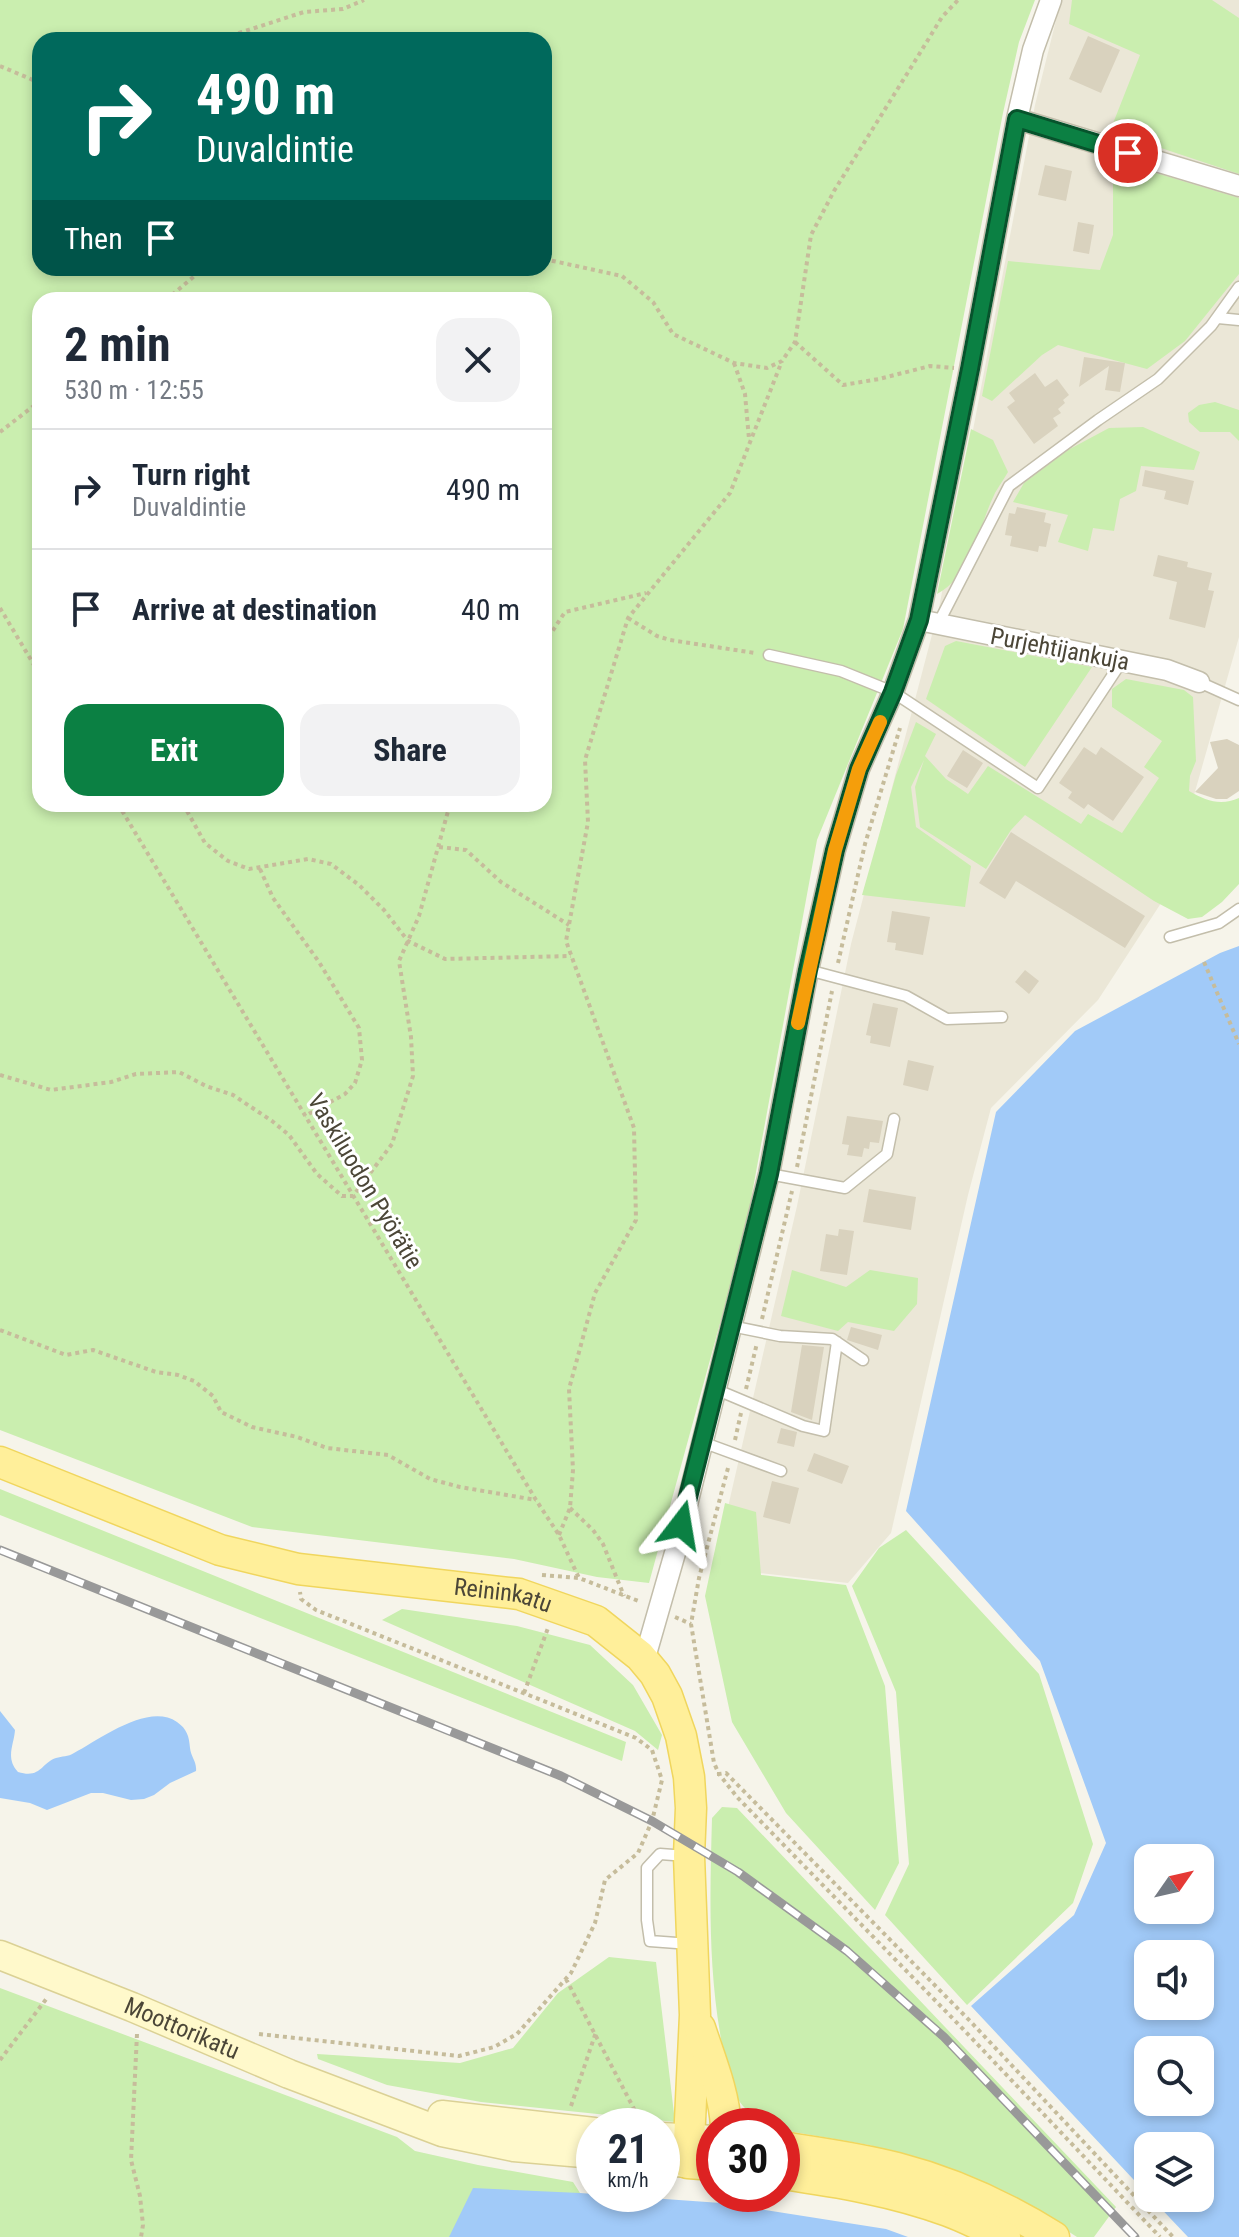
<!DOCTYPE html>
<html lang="en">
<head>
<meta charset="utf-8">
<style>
  body { margin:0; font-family:"Roboto Condensed",sans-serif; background:#f2f2f3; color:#1f2937; height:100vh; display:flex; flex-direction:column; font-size:30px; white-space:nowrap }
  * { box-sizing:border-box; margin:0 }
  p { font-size:26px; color:#747a83 }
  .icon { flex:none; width:44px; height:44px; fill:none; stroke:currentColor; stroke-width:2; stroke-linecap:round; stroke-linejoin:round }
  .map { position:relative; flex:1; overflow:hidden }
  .details { position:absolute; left:32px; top:292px; width:520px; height:520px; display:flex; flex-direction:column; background:#fff; border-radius:24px; box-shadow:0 4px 12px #0003 }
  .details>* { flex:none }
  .guide { position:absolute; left:32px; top:32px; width:520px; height:244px; border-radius:24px; box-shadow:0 4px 12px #0003; background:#00695c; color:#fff; overflow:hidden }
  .needle { width:52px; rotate:56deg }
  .buttons { position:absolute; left:1134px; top:1844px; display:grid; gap:16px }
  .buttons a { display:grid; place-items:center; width:80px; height:80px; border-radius:16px; background:#fff; box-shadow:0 4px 12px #0003; font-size:40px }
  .speed { position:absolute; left:576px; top:2108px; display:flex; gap:16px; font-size:40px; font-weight:700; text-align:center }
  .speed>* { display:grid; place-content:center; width:104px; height:104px; border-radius:50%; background:#fff; box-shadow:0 4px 12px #0003; line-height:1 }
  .speed small { font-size:20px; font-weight:400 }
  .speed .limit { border:12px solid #d22; background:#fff; color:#111 }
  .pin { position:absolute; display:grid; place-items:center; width:68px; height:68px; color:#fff; margin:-34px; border:4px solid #fff; border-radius:50%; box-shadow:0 2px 8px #0007 }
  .me { position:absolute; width:88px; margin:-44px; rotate:14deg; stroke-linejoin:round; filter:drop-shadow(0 0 6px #0008) }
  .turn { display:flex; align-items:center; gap:28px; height:168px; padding:0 32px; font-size:36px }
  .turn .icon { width:104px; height:104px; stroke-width:2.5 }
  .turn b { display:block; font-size:56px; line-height:68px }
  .then { display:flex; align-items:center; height:76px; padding:0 32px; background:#0003; gap:16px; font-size:30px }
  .round { display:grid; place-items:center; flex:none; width:84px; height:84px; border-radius:24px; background:#f2f2f3 }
  .summary { display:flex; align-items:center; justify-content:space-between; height:136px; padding:0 32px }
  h1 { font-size:48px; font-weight:700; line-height:60px }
  .button { display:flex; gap:16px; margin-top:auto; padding:16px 32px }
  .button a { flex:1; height:92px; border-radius:24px; background:#0b8043; color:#fff; font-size:32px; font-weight:700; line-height:92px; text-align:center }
  .button a+a { background:#f2f2f3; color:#1f2937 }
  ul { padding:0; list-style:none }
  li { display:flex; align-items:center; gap:24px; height:120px; padding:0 32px; border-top:2px solid #e0e1e3 }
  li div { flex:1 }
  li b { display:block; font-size:30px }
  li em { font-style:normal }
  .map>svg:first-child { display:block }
</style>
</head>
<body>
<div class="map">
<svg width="1239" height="2237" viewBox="0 0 1239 2237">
  <rect width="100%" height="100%" fill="#f6f4ea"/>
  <path fill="#ebe7d7" d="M 1061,0 L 1239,0 L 1239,637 L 1165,897 L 1098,1000 L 991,1108 L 968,1195 L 891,1533 L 848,1583 L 714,1568 L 797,1206 L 851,944 L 939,608 L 1035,105 Z"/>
  <path fill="#caeeaf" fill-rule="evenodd" d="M 0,0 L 1035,0 L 1019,42 L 1003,113 L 903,629 L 817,840 L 745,1232 L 649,1583 L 597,1577 L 514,1559 L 252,1527 L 0,1430 ZM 40,40 L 544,40 L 544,268 L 40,268 ZM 40,300 L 544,300 L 544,804 L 40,804 Z
    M 1072,0 L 1212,0 L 1239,18 L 1239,174 L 1110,131 L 1140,55 L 1069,24 Z
    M 1113,160 L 1239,198 L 1239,274 L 1185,341 L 1147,369 L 1058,345 L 1042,355 L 992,401 L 982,396 L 1008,261 L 1100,270 L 1113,235 Z
    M 1215,402 L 1239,410 L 1239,441 L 1230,432 L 1200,432 L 1189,422 L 1188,413 L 1199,405 Z
    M 1143,427 L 1200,452 L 1194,470 L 1141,466 L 1136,491 L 1120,499 L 1114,531 L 1093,528 L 1088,551 L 1058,542 L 1068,515 L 1013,502 L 1024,483 L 1068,450 L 1109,428 Z
    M 971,429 L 993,440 L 1008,472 C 1004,479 999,486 995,493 C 977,529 975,573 937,594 Z
    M 956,641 L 1092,667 L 1025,767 L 926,699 L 945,646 Z
    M 1126,679 L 1184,690 L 1193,697 L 1196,761 L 1190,776 L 1189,791 C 1206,801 1221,806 1239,798 L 1239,884 L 1222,902 L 1202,917 L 1188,919 L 1154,901 L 1025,815 L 1011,830 L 986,869 L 920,827 L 915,787 L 924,760 L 911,787 L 916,827 L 971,866 L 965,907 L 862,895 L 896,775 L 916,722 L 936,734 L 925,756 L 946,779 L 968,794 L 988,766 L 1081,824 L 1088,814 L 1122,833 L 1159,778 L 1144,767 L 1162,741 L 1112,707 L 1112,689 Z
    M 792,1270 L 846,1287 L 870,1270 L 918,1278 L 917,1304 L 894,1331 L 848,1322 L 838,1331 L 781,1316 Z
    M 0,1489 L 626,1742 L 622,1761 L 0,1515 Z
    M 725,1503 L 756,1512 L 761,1575 L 846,1585 L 885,1686 L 899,1863 L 875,1910 L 786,1813 L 732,1722 L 705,1596 Z
    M 906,1530 L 1039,1674 L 1093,1844 L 1073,1903 L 967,2005 L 885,1915 L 909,1864 L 896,1692 L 852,1586 L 879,1548 Z
    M 402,1609 L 517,1626 L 590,1645 L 633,1685 L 662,1735 L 658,1750 L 635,1731 L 382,1620 Z
    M 722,1807 L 737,1808 L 1116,2207 L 1094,2237 L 1077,2237 L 1027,2205 L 959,2174 L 869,2145 L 782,2130 L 782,2126 C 757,2126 737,2104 729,2082 C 723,2067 723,2049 720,2033 C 708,1961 710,1891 712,1818 Z
    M 609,1957 L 656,1962 L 675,2122 L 481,2102 L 387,2085 L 318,2059 L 317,2054 L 460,2063 L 513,2048 L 558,1993 Z
    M 0,1988 L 397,2137 L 415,2151 L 478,2165 L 573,2182 L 580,2193 L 583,2237 L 0,2237 Z"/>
  <path fill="#a1caf8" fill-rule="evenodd" d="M 1239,946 L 1239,2237 L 1188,2237 L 1151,2198 L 1200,2198 L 1200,2146 L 1148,2146 L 1148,2195 L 971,2006 L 1074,1915 L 1106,1843 L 1040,1661 L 906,1511 L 996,1112 L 1075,1031 L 1220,953 ZM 1148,1858 L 1200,1858 L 1200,1910 L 1148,1910 ZM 1148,1954 L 1200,1954 L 1200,2006 L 1148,2006 ZM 1148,2050 L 1200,2050 L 1200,2102 L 1148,2102 Z
    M 0,1711 L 15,1730 C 14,1745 5,1758 18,1772 C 41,1779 41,1763 56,1758 C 62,1756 68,1757 74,1753 C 99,1740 148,1702 177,1722 C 187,1729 189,1736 190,1748 C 191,1757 197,1762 196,1771 L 170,1783 L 154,1795 L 144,1799 L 131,1800 L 103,1793 L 91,1793 L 47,1810 L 30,1803 L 0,1798 Z
    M 473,2188 L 580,2193 L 721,2203 L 886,2229 L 908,2237 L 449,2237 Z"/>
  <path fill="#d9d2be" d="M 1088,36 L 1120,50 L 1101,93 L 1069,79 Z
    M 1045,165 L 1072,171 L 1066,201 L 1038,195 Z
    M 1078,222 L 1094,225 L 1089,254 L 1073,251 Z
    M 1084,357 L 1125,363 L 1120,392 L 1105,390 L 1109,366 L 1079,387 Z
    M 1035,373 L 1045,387 L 1057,379 L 1069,395 L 1063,400 L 1065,403 L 1058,409 L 1061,413 L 1053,418 L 1058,426 L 1034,444 L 1007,407 L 1015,401 L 1009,393 Z
    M 1145,470 L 1194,481 L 1188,505 L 1164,499 L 1166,491 L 1142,486 Z
    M 1017,507 L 1046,513 L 1044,522 L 1051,524 L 1046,547 L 1039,546 L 1038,552 L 1010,546 L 1012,536 L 1005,535 L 1009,513 L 1015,514 Z
    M 1158,555 L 1188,562 L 1187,567 L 1212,573 L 1208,590 L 1214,591 L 1205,628 L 1169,619 L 1177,582 L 1153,576 Z
    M 1227,739 L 1239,745 L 1239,791 L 1227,799 L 1216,799 L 1195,792 L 1218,768 L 1210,742 Z
    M 1084,747 L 1096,755 L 1101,747 L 1144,777 L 1113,821 L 1088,804 L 1084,809 L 1068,798 L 1072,792 L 1059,783 Z
    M 963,750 L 983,763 L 967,788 L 947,776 Z
    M 1011,832 L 1145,916 L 1125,948 L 1016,881 L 1005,899 L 979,883 Z
    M 892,911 L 930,917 L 923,955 L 895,950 L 896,943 L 887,942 Z
    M 1025,970 L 1039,981 L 1029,994 L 1015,982 Z
    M 873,1003 L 898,1008 L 890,1047 L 870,1043 L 871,1036 L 866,1035 Z
    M 908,1060 L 934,1066 L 928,1091 L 903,1085 Z
    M 847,1116 L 883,1121 L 879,1143 L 870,1142 L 869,1149 L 864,1148 L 862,1157 L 847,1155 L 849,1145 L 842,1144 Z
    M 869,1189 L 916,1197 L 911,1230 L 863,1222 Z
    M 839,1229 L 854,1231 L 847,1275 L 820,1271 L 826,1234 L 838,1236 Z
    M 851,1327 L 882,1335 L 878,1350 L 847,1340 Z
    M 802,1345 L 824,1347 L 812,1420 L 791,1412 Z
    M 781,1428 L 797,1432 L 794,1447 L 777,1443 Z
    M 814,1453 L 849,1466 L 842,1484 L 807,1471 Z
    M 772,1481 L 799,1488 L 790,1524 L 763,1517 Z"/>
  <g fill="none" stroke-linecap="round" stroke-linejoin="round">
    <defs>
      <path id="service" d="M 1218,318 L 1239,320
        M 938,624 L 1009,486 L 1098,420 L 1158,379 L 1211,326 L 1239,287
        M 769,655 L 841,671 L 893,692 L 1038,788 L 1122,661
        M 1199,682 L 1239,700
        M 1170,937 L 1219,923 L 1239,909
        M 808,970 L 906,996 L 947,1019 L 1002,1017
        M 769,1174 L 845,1188 L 887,1154 L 894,1119
        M 731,1326 L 780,1336 L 832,1339 L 863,1360
        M 715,1389 L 803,1426 L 824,1431 L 837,1342
        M 702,1442 L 781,1471
        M 687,1856 L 660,1854 L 647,1868 L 647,1920 L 650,1941 L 690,1944"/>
      <path id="minor" d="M 1017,119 L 1239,186
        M 919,620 L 1167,670 L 1199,682
        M 644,1661 L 675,1553 L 769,1174 L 808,970 L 835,850 L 859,769 L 893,692 L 919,620 L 970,369 L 1017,119 L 1033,50 L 1051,0"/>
      <g id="secondary">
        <path id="s1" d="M 0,1955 L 132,2007 L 289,2074 L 442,2132 L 514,2147 L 594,2154"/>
        <path d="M 442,2115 L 594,2132"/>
        <path d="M 662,2137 L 714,2140"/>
        <path d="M 662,2161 L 688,2163"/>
      </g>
      <g id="primary">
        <path id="s2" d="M 0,1462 L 220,1550 L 298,1569 L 519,1594 L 596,1621 L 640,1656 L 655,1674 L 667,1696 L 681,1736 L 689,1777 L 691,1808 L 689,1856 L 695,2015 L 688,2163 L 714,2165"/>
        <path d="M 700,2028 C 710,2059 724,2092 726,2126"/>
        <path d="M 782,2147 C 820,2153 859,2158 897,2168 C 951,2182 1006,2207 1054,2237"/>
        <path d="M 782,2174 C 838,2182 894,2191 948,2211 C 967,2218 986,2228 1005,2237"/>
      </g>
    </defs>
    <use href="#service" stroke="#c3beab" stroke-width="13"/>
    <use href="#minor" stroke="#c3beab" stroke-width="23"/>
    <use href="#secondary" stroke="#dbd195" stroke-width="31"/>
    <use href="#primary" stroke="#f0d65e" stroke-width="33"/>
    <path stroke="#c6bc9b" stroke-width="4" stroke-dasharray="4 4" stroke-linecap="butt" d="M 224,40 L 239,33 L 304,12 L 343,9 L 364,0
      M 0,66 L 40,83
      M 544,259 L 622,276 L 653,302 L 673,334 L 734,363 L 767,368 L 782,361 L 795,342 L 811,235 L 834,191 L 915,61 L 942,17 L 958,0
      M 166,300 L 204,268
      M 795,342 L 843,385 L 879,379 L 930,366 L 954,368
      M 734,363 L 745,394 L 749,439
      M 0,432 L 40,401
      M 0,608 L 40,675
      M 628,618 L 657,636 L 670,640 L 755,653
      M 544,644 L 565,612 L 646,593
      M 118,804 L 536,1500 L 559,1535 L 579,1578
      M 187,811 L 205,843 L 228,861 L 249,869 L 308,859 L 331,864 L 359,885 L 384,910 L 408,941 L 445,959 L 571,956
      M 439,847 L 466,850 L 501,882 L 569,925
      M 260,869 L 273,898 L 319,962 L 359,1028 L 362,1060 L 355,1083 L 345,1094 L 305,1116
      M 1204,962 L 1239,1044
      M 838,963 L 865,844 L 900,728
      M 0,1075 L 51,1090 L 111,1082 L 136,1074 L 179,1072 L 206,1086 L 233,1095 L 272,1121 L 289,1135 L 317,1174 L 342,1196 L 353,1196 L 392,1144 L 413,1076 L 411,1037 L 399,961 L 419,916 L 450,804
      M 797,1167 L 832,991
      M 762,1319 L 792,1191
      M 0,1330 L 66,1355 L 93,1350 L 156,1372 L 178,1375 L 194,1381 L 213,1396 L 221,1412 L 252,1427 L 297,1437 L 327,1448 L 388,1455 L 430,1479 L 460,1487 L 536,1500
      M 746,1389 L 757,1343
      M 735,1440 L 741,1413
      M 728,1468 L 699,1578 L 691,1624 L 714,1763 L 719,1774 L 726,1773 L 971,2022 L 1173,2237
      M 570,1508 L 593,1530 L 603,1544 L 624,1596
      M 559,1535 L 570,1508 L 573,1470 L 569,1389 L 595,1293 L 636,1220 L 634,1128 L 566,941 L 588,822 L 585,760 L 628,618 L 730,493 L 782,361
      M 542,1575 L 579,1578 L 641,1602
      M 675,1617 L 691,1624
      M 524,1693 L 548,1628
      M 717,1774 L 719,1774 L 737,1797 L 963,2029 L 1160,2237
      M 566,1979 L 643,2126
      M 137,2034 L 131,2160 L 140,2196 L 143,2225 L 141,2237
      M 259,2034 L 459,2056 L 494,2047 L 517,2034 L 571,1973 L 595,1923 L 605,1880 L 638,1853 L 652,1821 L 662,1780 L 652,1750 L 636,1738 L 316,1610 L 301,1599 L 300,1592
      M 0,2060 L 47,1998
      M 571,2106 L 596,2032
      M 613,2118 L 643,2126"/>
    <use href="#service" stroke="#fff" stroke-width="10"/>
    <use href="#minor" stroke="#fff" stroke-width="20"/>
    <use href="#secondary" stroke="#fff9cb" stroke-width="28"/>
    <use href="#primary" stroke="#ffef9a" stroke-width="30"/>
    <defs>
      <path id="rail" d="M 0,1550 L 561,1776 L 652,1821 L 738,1872 L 847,1951 L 944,2037 L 1135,2237"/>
    </defs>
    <use href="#rail" stroke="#999" stroke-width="9"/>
    <use href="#rail" stroke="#fff" stroke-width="6" stroke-dasharray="18" stroke-linecap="butt"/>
  </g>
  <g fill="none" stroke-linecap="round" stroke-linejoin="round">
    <defs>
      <path id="route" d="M 681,1525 L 769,1174 L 808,970 L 835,850 L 859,769 L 893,692 L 919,620 L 970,369 L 1017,119 L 1128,153"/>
    </defs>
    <use href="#route" stroke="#07532c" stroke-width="20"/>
    <use href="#route" stroke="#0b8043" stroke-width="14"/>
    <path stroke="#f59e0b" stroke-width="14" d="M 798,1023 L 835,850 L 859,769 L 880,722"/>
  </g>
  <g text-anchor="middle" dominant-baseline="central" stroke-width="6" stroke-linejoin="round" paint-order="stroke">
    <g font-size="24" fill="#4b4637" stroke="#fff">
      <text transform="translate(1060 649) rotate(11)">Purjehtijankuja</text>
      <text transform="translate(365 1181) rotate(59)">Vaskiluodon Pyörätie</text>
      <text stroke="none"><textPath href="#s2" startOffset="524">Reininkatu</textPath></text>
      <text stroke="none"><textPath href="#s1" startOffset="196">Moottorikatu</textPath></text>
    </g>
  </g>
</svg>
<div class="buttons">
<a><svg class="needle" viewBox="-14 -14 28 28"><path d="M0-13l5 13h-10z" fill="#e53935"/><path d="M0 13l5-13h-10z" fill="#747a83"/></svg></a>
<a><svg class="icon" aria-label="sound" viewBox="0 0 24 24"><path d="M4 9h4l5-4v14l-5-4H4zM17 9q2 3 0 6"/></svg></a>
<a><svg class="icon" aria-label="search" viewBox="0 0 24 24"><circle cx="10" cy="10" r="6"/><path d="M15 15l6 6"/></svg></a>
<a><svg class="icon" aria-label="layers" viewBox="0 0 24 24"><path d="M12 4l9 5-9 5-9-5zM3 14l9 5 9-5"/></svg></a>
</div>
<div class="speed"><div>21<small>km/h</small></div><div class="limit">30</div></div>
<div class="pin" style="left:1128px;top:153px;background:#d93025"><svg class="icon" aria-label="arrive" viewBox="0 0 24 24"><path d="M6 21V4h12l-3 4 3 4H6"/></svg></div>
<svg class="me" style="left:681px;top:1525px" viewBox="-20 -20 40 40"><path d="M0-17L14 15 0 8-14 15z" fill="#0b8043" stroke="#fff" stroke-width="4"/></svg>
<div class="guide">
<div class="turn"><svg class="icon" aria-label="right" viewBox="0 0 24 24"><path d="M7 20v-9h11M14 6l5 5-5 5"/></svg><div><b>490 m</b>Duvaldintie</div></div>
<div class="then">Then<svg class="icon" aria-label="arrive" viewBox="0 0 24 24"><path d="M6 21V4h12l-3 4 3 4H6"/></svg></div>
</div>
<section class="details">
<div class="summary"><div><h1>2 min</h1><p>530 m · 12:55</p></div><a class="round"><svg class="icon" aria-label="close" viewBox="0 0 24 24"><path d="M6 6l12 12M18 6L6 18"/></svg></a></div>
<ul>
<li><svg class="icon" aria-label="right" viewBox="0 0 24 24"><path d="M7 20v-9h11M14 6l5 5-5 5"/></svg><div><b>Turn right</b><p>Duvaldintie</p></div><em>490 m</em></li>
<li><svg class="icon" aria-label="arrive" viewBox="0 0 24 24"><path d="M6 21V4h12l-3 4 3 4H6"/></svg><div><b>Arrive at destination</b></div><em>40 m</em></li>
</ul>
<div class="button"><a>Exit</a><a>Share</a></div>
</section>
</div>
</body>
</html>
